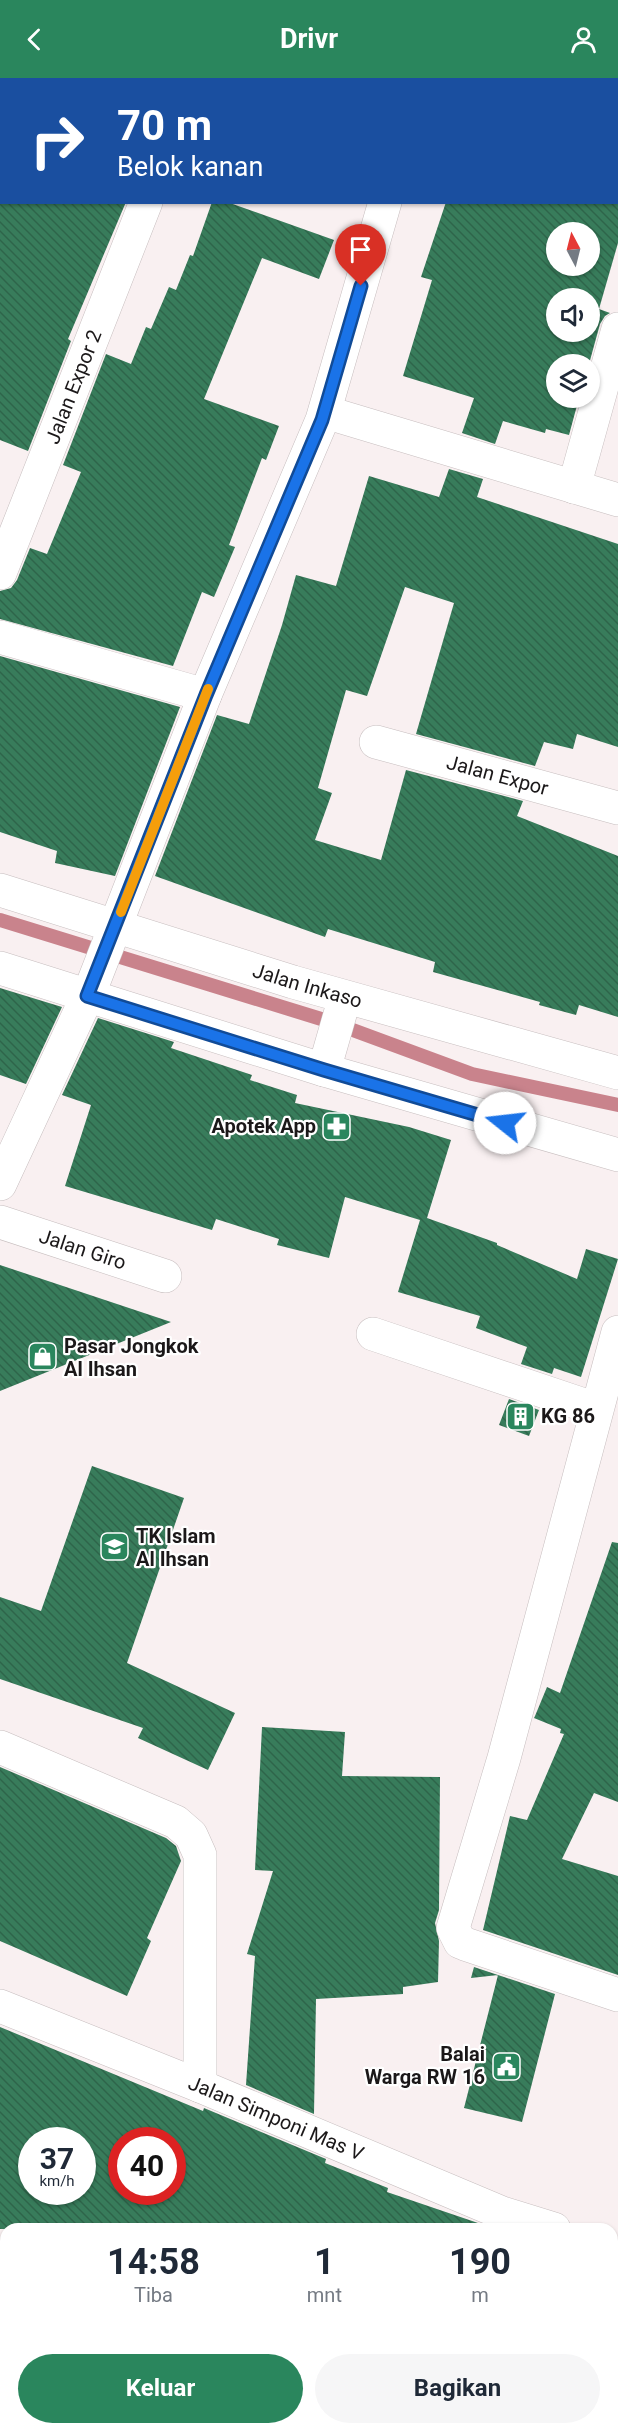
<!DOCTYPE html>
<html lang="id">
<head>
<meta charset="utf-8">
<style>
  body { margin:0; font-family:Roboto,sans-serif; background:#f6f6f7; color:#1f2937; height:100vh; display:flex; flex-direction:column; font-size:22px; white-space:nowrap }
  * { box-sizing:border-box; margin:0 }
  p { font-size:20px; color:#747a83 }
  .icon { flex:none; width:33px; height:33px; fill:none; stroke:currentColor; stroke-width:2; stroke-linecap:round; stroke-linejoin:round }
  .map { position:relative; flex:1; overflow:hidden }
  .details { position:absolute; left:0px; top:2145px; width:618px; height:212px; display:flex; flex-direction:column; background:#fff; border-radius:18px 18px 0 0; box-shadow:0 2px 4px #0004 }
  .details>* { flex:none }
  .top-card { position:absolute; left:0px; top:0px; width:618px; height:126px; box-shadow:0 2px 4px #0004; background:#1a4fa0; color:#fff; overflow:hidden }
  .needle { width:39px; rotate:353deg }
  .tools { position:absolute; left:546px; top:144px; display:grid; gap:12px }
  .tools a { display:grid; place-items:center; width:54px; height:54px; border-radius:50%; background:#fff; box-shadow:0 2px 4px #0004; font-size:30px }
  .speed { position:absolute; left:18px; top:2049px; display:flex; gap:12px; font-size:30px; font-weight:700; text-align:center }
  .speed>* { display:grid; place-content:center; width:78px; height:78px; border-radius:50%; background:#fff; box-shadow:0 2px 4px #0004; line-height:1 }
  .speed small { font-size:15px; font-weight:400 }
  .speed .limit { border:9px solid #d22; background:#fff; color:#111 }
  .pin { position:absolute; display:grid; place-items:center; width:51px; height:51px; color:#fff; margin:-62px -26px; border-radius:50% 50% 50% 0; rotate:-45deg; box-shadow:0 0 6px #0007 }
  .pin .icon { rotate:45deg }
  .me { position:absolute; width:66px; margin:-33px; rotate:286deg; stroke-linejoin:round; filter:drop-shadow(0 0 4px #0008) }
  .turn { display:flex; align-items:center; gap:21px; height:126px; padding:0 18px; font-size:27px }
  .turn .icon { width:78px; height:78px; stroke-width:2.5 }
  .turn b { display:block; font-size:42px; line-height:51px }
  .eta { display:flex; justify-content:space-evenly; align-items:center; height:102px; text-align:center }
  .eta b { font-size:36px; font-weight:700; line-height:42px }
  .primary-button { display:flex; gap:12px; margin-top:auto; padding:12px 18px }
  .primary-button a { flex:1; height:69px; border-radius:36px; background:#2a865d; color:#fff; font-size:24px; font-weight:700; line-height:69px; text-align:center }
  .primary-button a+a { background:#f6f6f7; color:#1f2937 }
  header { display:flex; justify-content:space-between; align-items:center; height:78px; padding:0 18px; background:#2a865d; color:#fff; font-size:27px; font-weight:700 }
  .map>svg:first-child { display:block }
</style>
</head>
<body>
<header><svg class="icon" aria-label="back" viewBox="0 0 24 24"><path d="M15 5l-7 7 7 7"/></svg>Drivr<svg class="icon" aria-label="person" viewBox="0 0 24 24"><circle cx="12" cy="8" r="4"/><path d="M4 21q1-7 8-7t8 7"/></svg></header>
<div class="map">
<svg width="618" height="2356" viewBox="0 0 618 2356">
  <defs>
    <pattern id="building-back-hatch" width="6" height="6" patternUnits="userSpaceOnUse" patternTransform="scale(1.5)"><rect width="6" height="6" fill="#387c5b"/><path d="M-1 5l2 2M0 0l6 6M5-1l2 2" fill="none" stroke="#2e654a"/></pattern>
  </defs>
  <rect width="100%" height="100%" fill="#f9f0f1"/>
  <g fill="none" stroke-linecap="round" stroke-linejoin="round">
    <path stroke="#c9838c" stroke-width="14" d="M 0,842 L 331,944 L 472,996 L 618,1027"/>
  </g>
  <path fill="url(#building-back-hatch)" fill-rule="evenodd" d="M 0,124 L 126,124 L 68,261 L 71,263 L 28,373 L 0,362 Z
    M 212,124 L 227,124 L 334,162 L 319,201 L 262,180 L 204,321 L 279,348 L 266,382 L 262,380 L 229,467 L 235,469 L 214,519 L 202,514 L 173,588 L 0,541 L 0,513 L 11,510 L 17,502 L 30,470 L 47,476 L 81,394 L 63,387 L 106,276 L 131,286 L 146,249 L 151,251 L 169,209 L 176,212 L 190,177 L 193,178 Z
    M 446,124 L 618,124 L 618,165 L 599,231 L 610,235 L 605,238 L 600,246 L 589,286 L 556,286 L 556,320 L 579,320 L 569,357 L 546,351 L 545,355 L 503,343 L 495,366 L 462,355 L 474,320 L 403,298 L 432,202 L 421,199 ZM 556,154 L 590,154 L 590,188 L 556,188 ZM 556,220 L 590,220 L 590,254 L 556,254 Z
    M 449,391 L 483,401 L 477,419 L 618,466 L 618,669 L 577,656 L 573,671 L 544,664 L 535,688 L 416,656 L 454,525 L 405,509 L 367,618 L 346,612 L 318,710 L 332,715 L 315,762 L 381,782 L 406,692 L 523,723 L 517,738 L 618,778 L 618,939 L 579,927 L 576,937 L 539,927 L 540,924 L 433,894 L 435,884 L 328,851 L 325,859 L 155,798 L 217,637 L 249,646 L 282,547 L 296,497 L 336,508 L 369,398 L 439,419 Z
    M 0,578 L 180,629 L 115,798 L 55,785 L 57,773 L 0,754 Z
    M 0,910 L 62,929 L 26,1006 L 0,997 Z
    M 98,940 L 174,964 L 171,970 L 252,997 L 250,1002 L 297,1017 L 295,1025 L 409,1049 L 451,1062 L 427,1140 L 497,1165 L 497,1167 L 577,1201 L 586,1171 L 618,1181 L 581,1299 L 554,1290 L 552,1296 L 521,1286 L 527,1269 L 476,1250 L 480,1238 L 398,1214 L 420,1142 L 345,1119 L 329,1180 L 277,1167 L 279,1161 L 216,1141 L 212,1152 L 65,1108 L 91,1027 L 62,1017 Z
    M 0,1187 L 171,1244 L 0,1313 Z
    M 509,1321 L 539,1332 L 529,1358 L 499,1347 Z
    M 92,1388 L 184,1420 L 127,1585 L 235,1635 L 208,1692 L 138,1660 L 143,1650 L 0,1601 L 0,1519 L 41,1533 Z
    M 612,1464 L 618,1465 L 618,1724 L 594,1715 L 562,1781 L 618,1798 L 618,1897 L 483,1852 L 510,1738 L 527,1742 L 564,1656 L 560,1655 L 561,1651 L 534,1640 L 535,1638 L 547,1609 L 560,1615 Z
    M 262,1649 L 345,1654 L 342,1698 L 440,1699 L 439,1832 L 435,1845 L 439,1863 L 438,1904 L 403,1909 L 403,1916 L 316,1921 L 314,2036 L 246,2007 L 255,1878 L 247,1876 L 273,1793 L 255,1792 Z
    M 0,1689 L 166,1760 L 176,1768 L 181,1783 L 147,1860 L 151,1863 L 127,1918 L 0,1863 Z
    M 474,1889 L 555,1916 L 522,2044 L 464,2030 L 498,1897 L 471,1900 Z
    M 0,1949 L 203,2033 L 204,2030 L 326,2081 L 325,2085 L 388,2110 L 387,2114 L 478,2145 L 478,2151 L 0,2151 ZM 32,2062 L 82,2062 L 82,2114 L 32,2114 ZM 122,2062 L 172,2062 L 172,2114 L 122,2114 Z"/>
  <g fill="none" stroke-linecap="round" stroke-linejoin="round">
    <defs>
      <g id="minor">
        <path d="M 191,2 L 191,0"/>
        <path d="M 421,2 L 421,0"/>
        <path d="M 325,334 L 618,422"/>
        <path d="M 574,409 L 618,251"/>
        <path id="s1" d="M 0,495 L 146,124"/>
        <path d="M 0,559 L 205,617"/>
        <path id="s2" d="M 376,664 L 618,730"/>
        <path d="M 0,1106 L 92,908 L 205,617 L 322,342 L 385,124"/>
        <path id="s3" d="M 0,1144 L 165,1198"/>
        <path d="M 618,1254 L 504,1680 L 453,1850 L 460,1864 L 465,1866 L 618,1917"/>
        <path d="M 373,1256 L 596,1331"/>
        <path d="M 0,1669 L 176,1744 L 191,1757 L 200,1777 L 200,2008"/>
        <path id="s4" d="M 0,1928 L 200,2008 L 502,2135 L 554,2151"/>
        <path d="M 0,2188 L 6,2191"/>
        <path d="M 612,2210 L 618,2189"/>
        <path d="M 404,2350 L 415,2356"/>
        <path d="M 572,2356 L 574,2350"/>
      </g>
      <g id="tertiary">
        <path id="s5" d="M 0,812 L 293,904 L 618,995"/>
        <path d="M 0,890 L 324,992 L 618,1077"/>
        <path d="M 324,992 L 345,919"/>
      </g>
    </defs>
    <use href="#minor" stroke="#c7bebf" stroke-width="34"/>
    <use href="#tertiary" stroke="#c7bebf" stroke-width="34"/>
    <use href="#minor" stroke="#fff" stroke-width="33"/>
    <use href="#tertiary" stroke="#fff" stroke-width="33"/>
  </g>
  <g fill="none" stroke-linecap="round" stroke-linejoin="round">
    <defs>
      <path id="route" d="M 361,208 L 322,342 L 206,617 L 87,918 L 324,992 L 505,1045"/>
    </defs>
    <use href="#route" stroke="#114b97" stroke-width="15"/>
    <use href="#route" stroke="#1a73e8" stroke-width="10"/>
    <path stroke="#f59e0b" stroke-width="10" d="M 121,834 L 208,611"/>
  </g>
  <defs>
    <symbol id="pharmacy-square" viewBox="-11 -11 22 22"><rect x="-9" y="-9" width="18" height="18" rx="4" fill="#2a865d" stroke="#fff"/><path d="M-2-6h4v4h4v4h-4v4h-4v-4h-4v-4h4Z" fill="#fff"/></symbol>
    <symbol id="shop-square" viewBox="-11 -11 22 22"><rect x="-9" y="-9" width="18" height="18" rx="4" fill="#2a865d" stroke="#fff"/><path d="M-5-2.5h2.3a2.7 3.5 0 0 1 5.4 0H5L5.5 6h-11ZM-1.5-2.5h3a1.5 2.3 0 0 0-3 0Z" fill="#fff"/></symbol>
    <symbol id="building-square" viewBox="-11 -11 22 22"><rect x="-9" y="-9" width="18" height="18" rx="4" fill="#2a865d" stroke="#fff"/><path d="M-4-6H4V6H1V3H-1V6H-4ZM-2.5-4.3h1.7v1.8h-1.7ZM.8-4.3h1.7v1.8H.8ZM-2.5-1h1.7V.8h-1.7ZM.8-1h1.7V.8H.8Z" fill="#fff"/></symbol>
    <symbol id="school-square" viewBox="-11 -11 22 22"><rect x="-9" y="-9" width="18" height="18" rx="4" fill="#2a865d" stroke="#fff"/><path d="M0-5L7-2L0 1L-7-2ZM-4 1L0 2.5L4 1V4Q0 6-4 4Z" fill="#fff"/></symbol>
    <symbol id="civic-square" viewBox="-11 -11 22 22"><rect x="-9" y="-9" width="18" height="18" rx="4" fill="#2a865d" stroke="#fff"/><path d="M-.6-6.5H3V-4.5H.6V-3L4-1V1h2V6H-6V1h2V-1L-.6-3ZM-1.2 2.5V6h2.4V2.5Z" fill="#fff"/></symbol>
  </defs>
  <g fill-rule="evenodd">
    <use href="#pharmacy-square" x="320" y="1032" width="33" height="33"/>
    <use href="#shop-square" x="26" y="1262" width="33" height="33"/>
    <use href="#building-square" x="504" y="1322" width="33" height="33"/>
    <use href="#school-square" x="98" y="1452" width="33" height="33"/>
    <use href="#civic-square" x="490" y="1972" width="33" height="33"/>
  </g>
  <g text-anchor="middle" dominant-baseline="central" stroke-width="4.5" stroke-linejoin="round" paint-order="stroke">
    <g font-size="20" fill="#1b1819" stroke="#fff">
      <text stroke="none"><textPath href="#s1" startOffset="200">Jalan Expor 2</textPath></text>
      <text stroke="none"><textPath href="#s2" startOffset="126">Jalan Expor</textPath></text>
      <text stroke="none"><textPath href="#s5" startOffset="322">Jalan Inkaso</textPath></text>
      <text stroke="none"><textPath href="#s3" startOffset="87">Jalan Giro</textPath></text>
      <text stroke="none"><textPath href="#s4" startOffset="298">Jalan Simponi Mas V</textPath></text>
    </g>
    <g font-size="20" font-weight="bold" fill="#1b1819" stroke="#fff" text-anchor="start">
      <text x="316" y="1048" text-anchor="end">Apotek App</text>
      <text x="64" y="1268">Pasar Jongkok<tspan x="64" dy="23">Al Ihsan</tspan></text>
      <text x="541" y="1338">KG 86</text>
      <text x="136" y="1458">TK Islam<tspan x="136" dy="23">Al Ihsan</tspan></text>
      <text x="485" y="1976" text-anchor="end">Balai<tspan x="485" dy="23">Warga RW 16</tspan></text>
    </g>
  </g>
</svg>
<div class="tools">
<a><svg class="needle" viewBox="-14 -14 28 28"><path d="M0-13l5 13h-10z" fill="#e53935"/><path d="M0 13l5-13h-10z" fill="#747a83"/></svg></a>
<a><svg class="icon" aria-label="sound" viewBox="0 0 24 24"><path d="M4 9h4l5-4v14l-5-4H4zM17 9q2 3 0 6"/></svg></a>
<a><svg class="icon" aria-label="layers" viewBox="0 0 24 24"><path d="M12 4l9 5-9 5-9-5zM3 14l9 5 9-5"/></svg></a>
</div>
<div class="speed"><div>37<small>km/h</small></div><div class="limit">40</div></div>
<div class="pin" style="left:361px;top:208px;background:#d93025"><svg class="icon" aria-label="arrive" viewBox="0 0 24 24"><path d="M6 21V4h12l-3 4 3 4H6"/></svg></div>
<svg class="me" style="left:505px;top:1045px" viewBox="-20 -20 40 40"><circle r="19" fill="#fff"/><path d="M0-13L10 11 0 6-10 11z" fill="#1a73e8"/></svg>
<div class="top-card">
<div class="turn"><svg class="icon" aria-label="right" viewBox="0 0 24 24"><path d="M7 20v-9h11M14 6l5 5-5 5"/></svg><div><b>70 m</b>Belok kanan</div></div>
</div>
<section class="details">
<div class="eta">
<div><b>14:58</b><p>Tiba</p></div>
<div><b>1</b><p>mnt</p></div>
<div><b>190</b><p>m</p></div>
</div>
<div class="primary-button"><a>Keluar</a><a>Bagikan</a></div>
</section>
</div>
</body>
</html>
